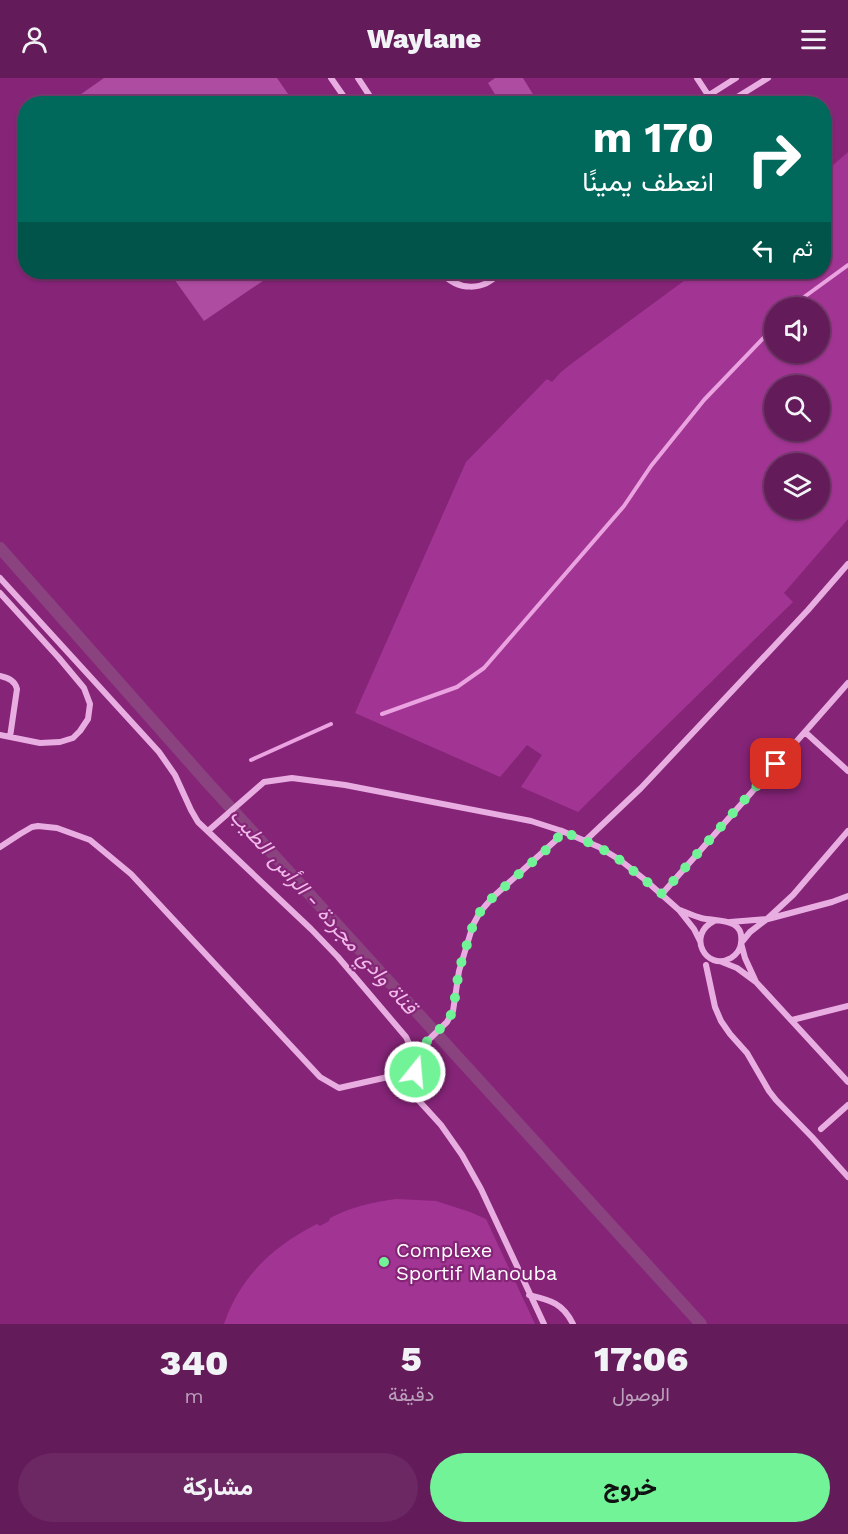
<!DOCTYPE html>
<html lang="ar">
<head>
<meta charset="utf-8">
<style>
  body { margin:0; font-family:"Work Sans",Vazirmatn,sans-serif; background:#6c2863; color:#f1f3f6; direction:rtl; height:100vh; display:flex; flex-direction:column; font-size:22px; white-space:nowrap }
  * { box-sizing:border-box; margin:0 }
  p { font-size:20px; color:#bba1bb }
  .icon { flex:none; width:33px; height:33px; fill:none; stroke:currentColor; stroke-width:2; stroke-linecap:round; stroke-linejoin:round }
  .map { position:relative; height:1246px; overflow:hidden; direction:ltr }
  .details { display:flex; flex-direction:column; background:#641b5a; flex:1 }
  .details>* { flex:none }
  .hud { position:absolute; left:18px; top:18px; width:813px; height:183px; border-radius:24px; box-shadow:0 2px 4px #0004,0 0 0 2px #783970; direction:rtl; background:#00695c; color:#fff; overflow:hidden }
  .buttons { position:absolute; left:764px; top:219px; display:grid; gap:12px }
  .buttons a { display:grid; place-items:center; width:66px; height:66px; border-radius:50%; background:#641b5a; box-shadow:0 2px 4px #0004,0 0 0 2px #783970; font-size:30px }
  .pin { position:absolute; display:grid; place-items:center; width:51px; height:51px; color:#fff; margin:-26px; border-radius:12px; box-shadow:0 3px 9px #0006 }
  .me { position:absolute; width:66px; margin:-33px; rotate:17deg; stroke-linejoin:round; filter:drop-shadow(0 0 4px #0008) }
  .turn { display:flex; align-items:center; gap:21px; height:126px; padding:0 18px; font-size:27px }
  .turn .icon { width:78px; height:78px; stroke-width:2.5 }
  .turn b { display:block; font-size:42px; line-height:51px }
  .then { display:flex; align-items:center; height:57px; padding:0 18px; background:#0003; gap:12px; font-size:22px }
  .eta { display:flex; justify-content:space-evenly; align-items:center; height:102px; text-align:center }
  .eta b { font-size:36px; font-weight:800; line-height:42px }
  .primary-button { display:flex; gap:12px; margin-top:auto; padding:12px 18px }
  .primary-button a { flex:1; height:69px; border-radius:36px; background:#72f398; color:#111; font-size:24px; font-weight:800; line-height:69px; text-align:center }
  .primary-button a+a { background:#6c2863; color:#f1f3f6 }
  header { display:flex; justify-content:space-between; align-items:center; height:78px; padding:0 18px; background:#641b5a; font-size:27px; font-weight:800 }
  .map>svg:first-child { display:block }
</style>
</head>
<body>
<header><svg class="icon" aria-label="menu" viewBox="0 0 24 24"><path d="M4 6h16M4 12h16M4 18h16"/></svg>Waylane<svg class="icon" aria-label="person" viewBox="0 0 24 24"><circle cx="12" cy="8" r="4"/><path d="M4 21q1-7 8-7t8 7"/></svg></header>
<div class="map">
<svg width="848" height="1246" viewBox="0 0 848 1246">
  <rect width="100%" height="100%" fill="#862478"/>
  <path fill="#a23593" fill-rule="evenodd" d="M 848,74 L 848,441 L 784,515 L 793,524 L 578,734 L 521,709 L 542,677 L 527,667 L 500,699 L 355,635 L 466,384 L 547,301 L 552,304 L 560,295 L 571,286 L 696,194 L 824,194 L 824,95 ZM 774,230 L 819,230 L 819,274 L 774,274 ZM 774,308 L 819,308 L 819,352 L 774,352 ZM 774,386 L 819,386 L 819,430 L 774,430 Z
    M 396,1121 L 436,1123 L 470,1134 L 486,1141 L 535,1246 L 224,1246 C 240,1199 273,1168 317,1146 L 320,1148 L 329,1143 L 330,1140 C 351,1129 373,1124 396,1121 Z"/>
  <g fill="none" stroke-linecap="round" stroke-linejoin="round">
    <path stroke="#eaa2e1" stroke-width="4" d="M 793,230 L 800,222 L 848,187
      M 382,636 L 457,609 L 484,590 L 624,428 L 651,388 L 704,322 L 774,249
      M 251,682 L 331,646"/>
    <path stroke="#8a437f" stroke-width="12" d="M 0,470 L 208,705 L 701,1246"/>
  </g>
  <path fill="#ae4ca1" d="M 104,0 L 277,0 L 295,26 L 67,26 Z
    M 495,0 L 523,0 L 539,26 L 501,26 L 488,5 Z
    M 169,194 L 276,194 L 204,243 Z"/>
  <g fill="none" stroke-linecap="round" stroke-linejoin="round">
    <path stroke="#e9aee1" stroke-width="6" d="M 331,0 L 349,26
      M 358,0 L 375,26
      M 697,0 L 714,26
      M 695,26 L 736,0
      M 726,26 L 768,0
      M 441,194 C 457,213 484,214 500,194
      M 0,500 L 159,674 L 175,697 L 191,732 L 198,744 L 311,851 L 338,879 L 406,959 L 414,976 L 415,985 L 413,1002 L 410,1013
      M 0,515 L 59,580 L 84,610 L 90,626 L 88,641 L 80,653 L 73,660 L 60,664 L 40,665 L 0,657
      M 0,598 C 9,600 15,603 17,611 L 10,659
      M 805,654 L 848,693
      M 208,753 L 264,704 L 292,700 L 345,707 L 531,743 L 562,753 L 599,769 L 620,782 L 644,801 L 679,832
      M 585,763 L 641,710 L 808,532 L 848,486
      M 0,769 L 20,756 L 32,749 L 38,748 L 57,750 L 90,762 L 131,796 L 320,999 L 339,1010 L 388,999 L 396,1002 L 410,1013 L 441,1047 L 462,1077 L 481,1111 L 544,1246
      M 662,816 L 848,605
      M 767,841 L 793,817 L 848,753
      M 768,841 L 832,824 L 848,818
      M 700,863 L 694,851 L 679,832 C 686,834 693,838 701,840 C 716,844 745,839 741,865 C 741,871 736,877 731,880 C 706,894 686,857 714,843
      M 722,884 L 737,890 L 756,904 L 745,880 L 741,865 L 750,854 L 767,841 L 730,844
      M 706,887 L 715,929 L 721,943 L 730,956 L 747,975 L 769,1013 L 776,1022 L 812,1059 L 848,1099
      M 756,904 L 848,1004
      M 792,942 L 848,928
      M 414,976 L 447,944 L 453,933 L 459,893 L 473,847 L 480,834 L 493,819 L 555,763 L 562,753
      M 821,1051 L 848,1027
      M 529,1217 C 550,1222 563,1225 573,1246"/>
  </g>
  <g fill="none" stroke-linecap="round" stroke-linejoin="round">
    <path stroke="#72f398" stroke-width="10" stroke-dasharray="0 18" d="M 415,994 L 414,976 L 447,944 L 453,933 L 459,892 L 473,847 L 480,834 L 493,819 L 555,764 L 562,753 L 599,769 L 620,782 L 662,816 L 776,686"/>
  </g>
  <circle fill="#72f398" stroke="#862478" stroke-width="2" cx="384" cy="1184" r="6"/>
  <g text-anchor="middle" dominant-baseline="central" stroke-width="4.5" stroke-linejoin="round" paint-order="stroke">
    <g font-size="20" fill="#fff" stroke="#862478" text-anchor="start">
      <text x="396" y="1172">Complexe<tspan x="396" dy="23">Sportif Manouba</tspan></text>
    </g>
    <g font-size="21" font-style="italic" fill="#f0bae9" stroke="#862478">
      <text transform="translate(324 833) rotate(48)">قناة وادي مجردة - الرأس الطيب</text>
    </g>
  </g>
</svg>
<div class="buttons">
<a><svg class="icon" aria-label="sound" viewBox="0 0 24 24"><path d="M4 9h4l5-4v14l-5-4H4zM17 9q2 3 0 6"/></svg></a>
<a><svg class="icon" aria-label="search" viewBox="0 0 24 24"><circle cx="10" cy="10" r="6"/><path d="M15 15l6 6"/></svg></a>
<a><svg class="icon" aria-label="layers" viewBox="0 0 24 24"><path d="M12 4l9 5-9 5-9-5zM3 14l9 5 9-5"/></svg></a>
</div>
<div class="pin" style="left:776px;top:686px;background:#d93025"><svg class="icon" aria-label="arrive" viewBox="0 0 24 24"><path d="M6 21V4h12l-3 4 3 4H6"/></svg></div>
<svg class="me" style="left:415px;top:994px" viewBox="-20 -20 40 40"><circle r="17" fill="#72f398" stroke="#fff" stroke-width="3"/><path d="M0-11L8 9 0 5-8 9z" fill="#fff"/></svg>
<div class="hud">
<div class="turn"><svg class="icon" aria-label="right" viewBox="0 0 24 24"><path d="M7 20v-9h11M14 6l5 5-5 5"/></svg><div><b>170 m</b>انعطف يمينًا</div></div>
<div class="then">ثم<svg class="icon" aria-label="left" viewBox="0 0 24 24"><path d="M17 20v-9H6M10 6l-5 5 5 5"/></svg></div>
</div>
</div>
<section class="details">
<div class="eta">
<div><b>17:06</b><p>الوصول</p></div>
<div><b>5</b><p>دقيقة</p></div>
<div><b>340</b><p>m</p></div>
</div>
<div class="primary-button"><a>خروج</a><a>مشاركة</a></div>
</section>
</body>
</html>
